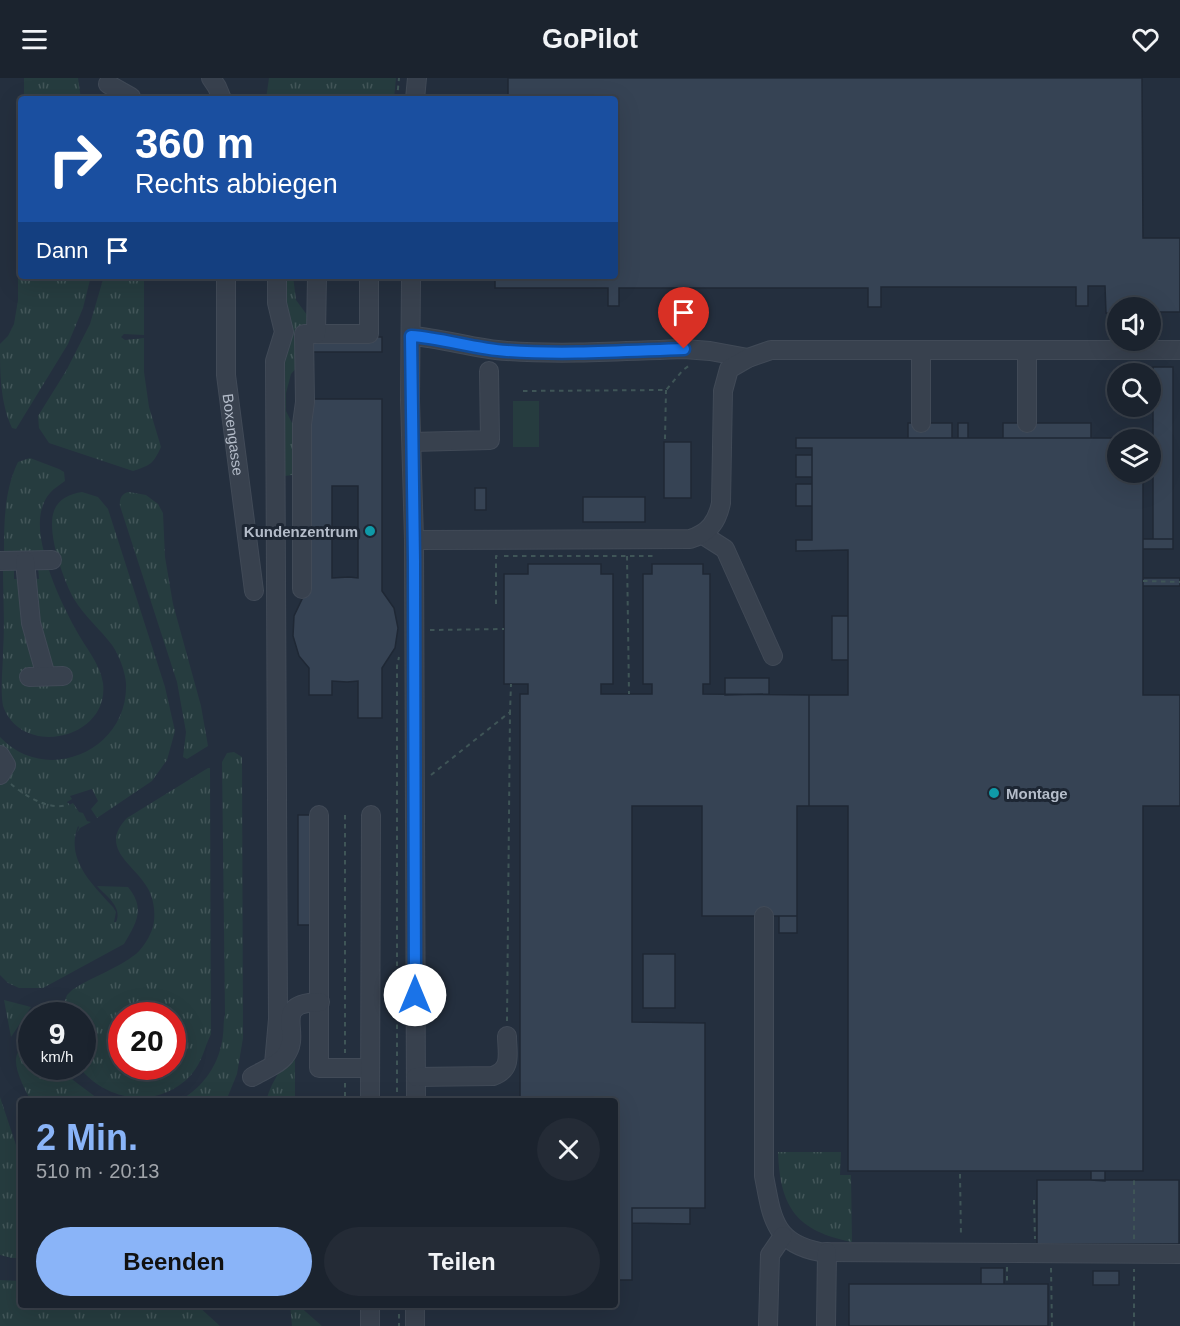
<!DOCTYPE html>
<html lang="de">
<head>
<meta charset="utf-8">
<style>
  body { margin:0; font-family:Helvetica,sans-serif; background:#242b36; color:#f1f3f6; height:100vh; display:flex; flex-direction:column; font-size:22px; white-space:nowrap }
  * { box-sizing:border-box; margin:0 }
  p { font-size:20px; color:#a0a4aa }
  .icon { flex:none; width:33px; height:33px; fill:none; stroke:currentColor; stroke-width:2; stroke-linecap:round; stroke-linejoin:round }
  .map { position:relative; flex:1; overflow:hidden }
  .side { position:absolute; left:18px; top:1020px; width:600px; height:210px; display:flex; flex-direction:column; background:#1b232e; border-radius:6px; box-shadow:0 6px 24px #0002,0 0 0 2px #39404a }
  .side>* { flex:none }
  .top-card { position:absolute; left:18px; top:18px; width:600px; height:183px; border-radius:6px; box-shadow:0 6px 24px #0002,0 0 0 2px #39404a; background:#1a4fa0; color:#fff; overflow:hidden }
  .fabs { position:absolute; left:1107px; top:219px; display:grid; gap:12px }
  .fabs a { display:grid; place-items:center; width:54px; height:54px; border-radius:50%; background:#1b232e; box-shadow:0 6px 24px #0002,0 0 0 2px #39404a; font-size:30px }
  .speed { position:absolute; left:18px; top:924px; display:flex; gap:12px; font-size:30px; font-weight:700; text-align:center }
  .speed>* { display:grid; place-content:center; width:78px; height:78px; border-radius:50%; background:#1b232e; box-shadow:0 6px 24px #0002,0 0 0 2px #39404a; line-height:1 }
  .speed small { font-size:15px; font-weight:400 }
  .speed .limit { border:9px solid #d22; background:#fff; color:#111 }
  .pin { position:absolute; display:grid; place-items:center; width:51px; height:51px; color:#fff; margin:-62px -26px; border-radius:50% 50% 50% 0; rotate:-45deg; box-shadow:0 0 6px #0007 }
  .pin .icon { rotate:45deg }
  .me { position:absolute; width:66px; margin:-33px; rotate:0deg; stroke-linejoin:round; filter:drop-shadow(0 0 4px #0008) }
  .turn { display:flex; align-items:center; gap:21px; height:126px; padding:0 18px; font-size:27px }
  .turn .icon { width:78px; height:78px; stroke-width:2.5 }
  .turn b { display:block; font-size:42px; line-height:51px }
  .then { display:flex; align-items:center; height:57px; padding:0 18px; background:#0003; gap:12px; font-size:22px }
  .round { display:grid; place-items:center; flex:none; width:63px; height:63px; border-radius:32px; background:#242b36 }
  .summary { display:flex; align-items:center; justify-content:space-between; height:102px; padding:0 18px }
  h1 { font-size:36px; font-weight:600; line-height:45px; color:#8ab4f8 }
  .cta { display:flex; gap:12px; margin-top:auto; padding:12px 18px }
  .cta a { flex:1; height:69px; border-radius:36px; background:#8ab4f8; color:#111; font-size:24px; font-weight:600; line-height:69px; text-align:center }
  .cta a+a { background:#242b36; color:#f1f3f6 }
  header { display:flex; justify-content:space-between; align-items:center; height:78px; padding:0 18px; background:#1b232e; font-size:27px; font-weight:600 }
  .map>svg:first-child { display:block }
</style>
</head>
<body>
<header><svg class="icon" aria-label="menu" viewBox="0 0 24 24"><path d="M4 6h16M4 12h16M4 18h16"/></svg>GoPilot<svg class="icon" aria-label="heart" viewBox="0 0 24 24"><path d="M12 20l-8-8c-3-5 5-10 8-4 3-6 11-1 8 4z"/></svg></header>
<div class="map">
<svg width="1180" height="1248" viewBox="0 0 1180 1248">
  <defs>
    <pattern id="grass-tufts" width="24" height="20" patternUnits="userSpaceOnUse" patternTransform="scale(1.5)"><rect width="24" height="20" fill="#263c3f"/><path d="M3 7l-1-3M5 7V3M7 7l1-3M15 17l-1-3M17 17v-4M19 17l1-3" fill="none" stroke="#435659"/></pattern>
  </defs>
  <rect width="100%" height="100%" fill="#242f3e"/>
  <path fill="url(#grass-tufts)" fill-rule="evenodd" d="M 24,0 L 78,0 L 81,21 L 24,21 Z
    M 269,0 L 396,0 L 394,21 L 266,21 Z
    M 21,86 L 21,198 L 91,198 L 83,230 L 68,266 L 16,351 L 12,350 C 0,324 0,294 0,266 L 8,258 L 14,246 L 18,222 L 18,92 Z
    M 104,198 L 143,198 L 144,201 L 144,257 L 124,256 L 121,259 L 125,262 L 144,260 L 144,294 L 149,329 L 161,369 C 153,386 151,387 133,393 L 49,365 L 39,350 L 38,338 L 66,293 L 90,246 Z
    M 279,198 L 293,198 L 296,222 L 310,241 L 298,288 L 291,296 L 286,315 L 286,333 L 292,345 L 292,397 L 285,398 L 285,478 Z
    M 30,380 L 59,391 L 64,394 L 65,403 C 60,407 54,410 50,415 C 36,431 39,456 44,474 L 4,476 C 4,445 4,413 18,384 Z
    M 82,414 L 98,419 L 108,431 L 165,609 L 175,653 L 167,682 L 152,703 L 97,740 L 91,731 L 98,723 L 92,711 L 70,718 L 72,721 L 67,724 L 69,727 L 73,725 L 79,734 L 83,735 L 87,743 L 91,744 L 80,750 L 77,755 L 79,749 L 78,748 C 65,781 92,806 113,829 L 116,834 L 114,844 L 116,844 C 123,829 106,818 97,808 L 128,809 C 146,831 136,845 124,866 L 43,910 L 19,910 L 8,905 L 0,897 L 0,659 C 46,708 129,673 126,605 C 125,593 119,577 112,567 C 100,551 85,539 74,521 C 64,503 46,454 54,433 C 58,421 70,416 82,414 Z
    M 129,414 L 146,417 L 158,426 L 163,435 L 165,479 L 173,526 L 201,628 L 208,668 L 187,681 L 183,679 L 186,654 L 177,604 L 120,428 C 119,421 122,415 129,414 Z
    M 14,489 L 14,501 L 24,501 L 47,592 L 28,500 L 39,501 L 38,489 L 48,489 C 55,511 65,532 76,552 C 85,569 100,585 103,605 C 110,661 22,681 3,628 C 0,610 3,591 3,573 C 5,546 3,518 3,491 Z
    M 234,674 L 242,679 L 243,960 L 237,996 L 226,1023 L 179,1023 C 204,1009 220,985 223,957 C 224,950 223,944 225,937 L 222,684 L 227,675 Z
    M 208,690 L 210,690 L 211,956 C 204,970 203,983 191,997 C 159,1032 106,1024 79,989 L 82,988 L 82,938 L 60,937 L 60,936 L 67,917 L 72,912 C 93,898 117,891 136,876 C 144,869 150,858 153,849 C 156,836 154,820 147,809 C 134,786 98,770 127,740 ZM 122,938 L 172,938 L 172,988 L 122,988 Z
    M 4,922 L 31,929 L 11,959 Z
    M 31,956 L 32,988 L 64,989 L 73,1002 L 101,1023 L 31,1023 C 25,1012 15,993 16,981 C 16,973 27,962 31,956 Z
    M 295,962 L 295,1023 L 266,1023 C 272,1000 288,984 295,962 Z
    M 0,1019 L 21,1082 L 20,1180 L 12,1180 L 0,1177 Z
    M 778,1074 L 841,1074 L 840,1097 L 851,1097 L 852,1164 C 797,1153 780,1130 778,1074 Z
    M 0,1202 L 21,1203 L 21,1227 L 197,1227 L 220,1248 L 0,1248 Z
    M 290,1227 L 298,1227 L 322,1248 L 292,1248 Z"/>
  <path fill="#263c3f" d="M 513,323 L 539,323 L 539,369 L 513,369 Z"/>
  <path fill="#364354" stroke="#1f2835" stroke-width="1.5" fill-rule="evenodd" d="M 508,0 L 1142,0 L 1143,160 L 1180,160 L 1180,234 L 1150,234 L 1150,230 L 1118,230 L 1118,235 L 1106,235 L 1105,208 L 1088,208 L 1088,228 L 1076,228 L 1076,209 L 881,209 L 881,229 L 868,229 L 868,210 L 619,210 L 619,228 L 608,228 L 608,210 L 495,210 L 495,198 L 615,198 L 615,21 L 508,21 Z
    M 307,259 L 382,259 L 382,274 L 307,274 Z
    M 1153,289 L 1173,289 L 1173,461 L 1153,461 Z
    M 309,321 L 382,321 L 382,513 L 394,530 L 398,550 L 395,570 L 382,590 L 382,640 L 358,640 L 358,603 L 347,604 L 332,603 L 332,617 L 309,617 L 309,590 L 299,578 L 293,558 L 294,538 L 303,519 ZM 332,408 L 358,408 L 358,500 L 349,499 L 332,500 Z
    M 908,345 L 952,345 L 952,360 L 908,360 Z
    M 958,345 L 968,345 L 968,360 L 958,360 Z
    M 1003,345 L 1091,345 L 1091,360 L 1003,360 Z
    M 796,360 L 1143,360 L 1118,362 L 1118,394 L 1143,394 L 1143,617 L 1180,617 L 1180,728 L 1143,728 L 1143,1093 L 848,1093 L 848,728 L 809,728 L 809,617 L 848,617 L 848,472 L 796,473 L 796,462 L 812,462 L 812,370 L 796,370 Z
    M 664,364 L 691,364 L 691,420 L 664,420 Z
    M 796,377 L 812,377 L 812,399 L 796,399 Z
    M 796,406 L 812,406 L 812,428 L 796,428 Z
    M 475,410 L 486,410 L 486,432 L 475,432 Z
    M 583,419 L 645,419 L 645,444 L 583,444 Z
    M 1143,461 L 1173,461 L 1173,471 L 1143,471 Z
    M 528,486 L 601,486 L 601,496 L 613,496 L 613,606 L 601,606 L 601,616 L 652,616 L 652,606 L 643,606 L 643,496 L 652,496 L 652,486 L 703,486 L 703,496 L 710,496 L 710,606 L 703,606 L 703,616 L 809,617 L 809,728 L 797,728 L 797,838 L 702,838 L 702,728 L 632,728 L 632,944 L 705,945 L 705,1130 L 632,1130 L 632,1202 L 615,1202 L 615,1023 L 520,1023 L 520,616 L 528,616 L 528,606 L 504,606 L 504,496 L 528,496 Z
    M 1143,500 L 1180,500 L 1180,508 L 1143,508 Z
    M 832,538 L 848,538 L 848,582 L 832,582 Z
    M 725,600 L 769,600 L 769,616 L 725,617 Z
    M 298,737 L 315,737 L 315,847 L 298,847 Z
    M 779,838 L 797,838 L 797,855 L 779,855 Z
    M 643,876 L 675,876 L 675,930 L 643,930 Z
    M 1091,1093 L 1105,1093 L 1105,1103 L 1091,1102 Z
    M 1037,1102 L 1179,1102 L 1179,1166 L 1037,1166 Z
    M 632,1130 L 690,1130 L 690,1146 L 632,1145 Z
    M 981,1190 L 1004,1190 L 1004,1206 L 981,1206 Z
    M 1093,1193 L 1119,1193 L 1119,1207 L 1093,1207 Z
    M 849,1206 L 1048,1206 L 1048,1248 L 849,1248 Z"/>
  <g fill="none" stroke-linecap="round" stroke-linejoin="round">
    <defs>
      <g id="minor">
        <path d="M 211,0 L 217,9 L 222,21"/>
        <path d="M 108,6 L 131,19"/>
        <path d="M 415,21 L 417,0"/>
        <path id="s1" d="M 226,198 L 226,297 L 254,513"/>
        <path d="M 411,198 L 410,322 L 414,462 L 416,1023"/>
        <path d="M 316,256 L 369,256 L 369,198"/>
        <path d="M 411,258 C 443,260 474,271 507,273 C 565,277 625,273 684,271 L 710,273 L 748,280"/>
        <path d="M 1027,272 L 1027,345"/>
        <path d="M 921,345 L 921,272"/>
        <path d="M 412,364 L 490,362 L 489,293"/>
        <path d="M 703,457 L 725,471 L 773,578"/>
        <path d="M 414,462 L 690,461 C 709,455 717,444 721,425 L 723,313 L 729,291 L 748,280 L 771,272 L 1180,272"/>
        <path d="M 0,483 L 52,482"/>
        <path d="M 25,483 L 31,545 L 46,598"/>
        <path d="M 302,511 L 302,346 L 305,324 L 304,256 L 316,256 L 317,198"/>
        <path d="M 29,599 L 63,598"/>
        <path d="M 0,677 L 6,687 L 0,697"/>
        <path d="M 319,737 L 319,990 L 370,990"/>
        <path d="M 764,838 L 764,1098 C 772,1139 773,1165 820,1174 L 1180,1176"/>
        <path d="M 274,986 L 278,941 L 275,283 L 284,254 L 277,225 L 277,198"/>
        <path d="M 252,999 C 262,993 278,987 285,978 C 304,955 269,925 320,924"/>
        <path d="M 416,999 L 493,998 C 513,991 507,975 507,958"/>
        <path d="M 370,1023 L 371,737"/>
        <path d="M 370,1227 L 370,1248"/>
        <path d="M 415,1227 L 415,1248"/>
        <path d="M 768,1248 L 770,1177 L 783,1158"/>
        <path d="M 826,1248 L 827,1174"/>
      </g>
    </defs>
    <use href="#minor" stroke="#414a57" stroke-width="20"/>
    <path stroke="#3f5557" stroke-width="2" stroke-dasharray="4.5 4.5" stroke-linecap="butt" d="M 397,21 L 399,0
      M 523,313 L 666,312 L 683,292 L 690,287
      M 665,361 L 666,312
      M 504,478 L 655,478 L 655,476
      M 627,478 L 629,616
      M 1143,503 L 1180,504
      M 496,526 L 496,478 L 499,478
      M 430,552 L 504,551
      M 431,697 L 510,634 L 511,606
      M 11,706 C 25,718 51,734 69,726
      M 345,737 L 345,975
      M 507,943 L 510,634
      M 345,1005 L 345,1023
      M 397,1023 L 397,588 L 399,579
      M 960,1096 L 961,1159
      M 1034,1122 L 1035,1161
      M 1134,1161 L 1134,1100
      M 1007,1189 L 1007,1204
      M 1051,1190 L 1052,1248
      M 399,1227 L 399,1248
      M 1134,1248 L 1134,1191"/>
    <use href="#minor" stroke="#38414e" stroke-width="18"/>
  </g>
  <g fill="none" stroke-linecap="round" stroke-linejoin="round">
    <defs>
      <path id="route" d="M 415,917 L 414,483 L 411,258 C 443,260 474,271 507,273 C 565,277 625,273 684,271"/>
    </defs>
    <use href="#route" stroke="#114b97" stroke-width="15"/>
    <use href="#route" stroke="#1a73e8" stroke-width="10"/>
  </g>
  <g fill="#0f9aa8" stroke="#1d2633" stroke-width="2">
    <circle cx="370" cy="453" r="6"/>
    <circle cx="994" cy="715" r="6"/>
  </g>
  <g text-anchor="middle" dominant-baseline="central" stroke-width="6" stroke-linejoin="round" paint-order="stroke">
    <g font-size="15" fill="#b4bcc9" stroke="#1d2633">
      <text stroke="none"><textPath href="#s1" startOffset="159">Boxengasse</textPath></text>
    </g>
    <g font-size="15" font-weight="bold" fill="#b4bcc9" stroke="#1d2633" text-anchor="end">
      <text x="358" y="453">Kundenzentrum</text>
      <text x="1006" y="715" text-anchor="start">Montage</text>
    </g>
  </g>
</svg>
<div class="fabs">
<a><svg class="icon" aria-label="sound" viewBox="0 0 24 24"><path d="M4 9h4l5-4v14l-5-4H4zM17 9q2 3 0 6"/></svg></a>
<a><svg class="icon" aria-label="search" viewBox="0 0 24 24"><circle cx="10" cy="10" r="6"/><path d="M15 15l6 6"/></svg></a>
<a><svg class="icon" aria-label="layers" viewBox="0 0 24 24"><path d="M12 4l9 5-9 5-9-5zM3 14l9 5 9-5"/></svg></a>
</div>
<div class="speed"><div>9<small>km/h</small></div><div class="limit">20</div></div>
<div class="pin" style="left:684px;top:271px;background:#d93025"><svg class="icon" aria-label="arrive" viewBox="0 0 24 24"><path d="M6 21V4h12l-3 4 3 4H6"/></svg></div>
<svg class="me" style="left:415px;top:917px" viewBox="-20 -20 40 40"><circle r="19" fill="#fff"/><path d="M0-13L10 11 0 6-10 11z" fill="#1a73e8"/></svg>
<div class="top-card">
<div class="turn"><svg class="icon" aria-label="right" viewBox="0 0 24 24"><path d="M7 20v-9h11M14 6l5 5-5 5"/></svg><div><b>360 m</b>Rechts abbiegen</div></div>
<div class="then">Dann<svg class="icon" aria-label="arrive" viewBox="0 0 24 24"><path d="M6 21V4h12l-3 4 3 4H6"/></svg></div>
</div>
<section class="side">
<div class="summary"><div><h1>2 Min.</h1><p>510 m · 20:13</p></div><a class="round"><svg class="icon" aria-label="close" viewBox="0 0 24 24"><path d="M6 6l12 12M18 6L6 18"/></svg></a></div>
<div class="cta"><a>Beenden</a><a>Teilen</a></div>
</section>
</div>
</body>
</html>
